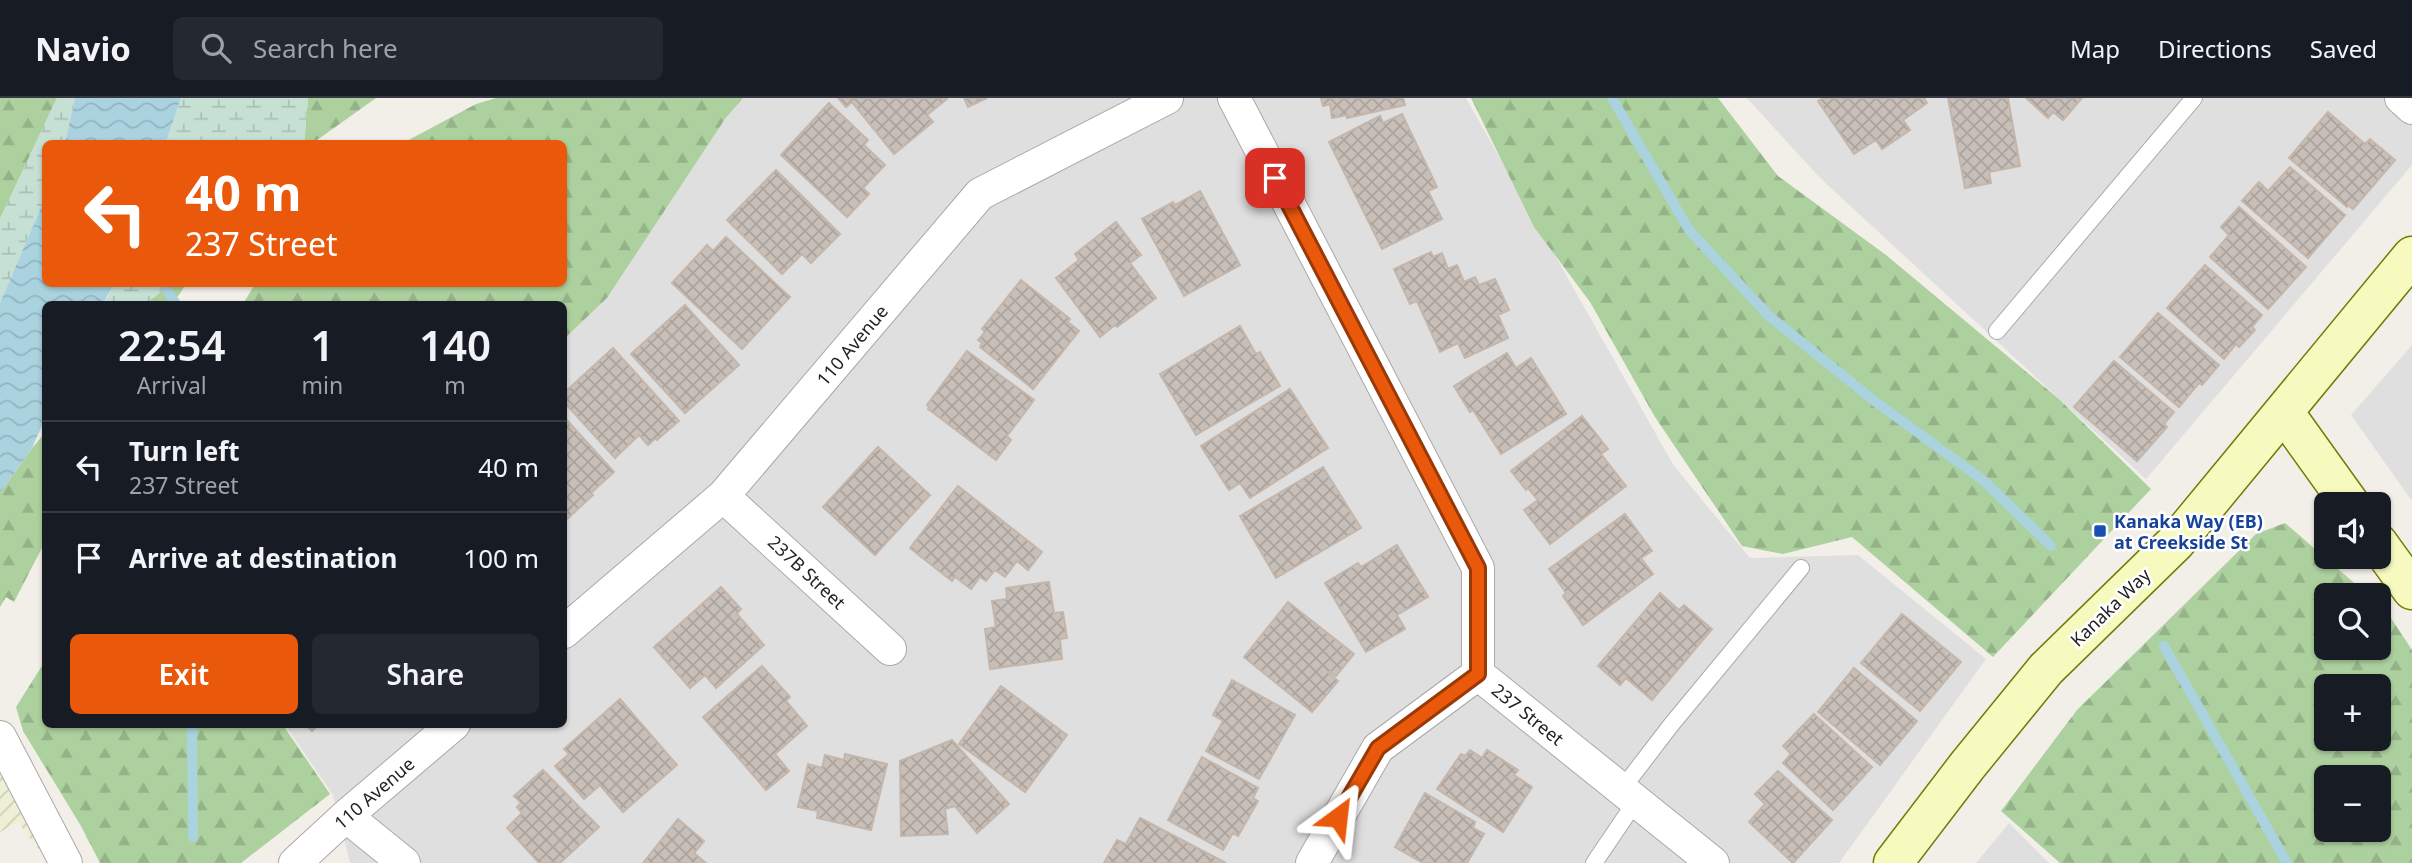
<!DOCTYPE html>
<html lang="en">
<head>
<meta charset="utf-8">
<style>
  body { margin:0; font-family:"Noto Sans",sans-serif; background:#242831; color:#f1f3f6; height:100vh; display:flex; flex-direction:column; font-size:26px; white-space:nowrap }
  * { box-sizing:border-box; margin:0 }
  p { font-size:23px; color:#9ea1a6 }
  .icon { flex:none; width:38px; height:38px; fill:none; stroke:currentColor; stroke-width:2; stroke-linecap:round; stroke-linejoin:round }
  .map { position:relative; flex:1; overflow:hidden }
  .panel { position:absolute; left:42px; top:203px; width:525px; height:427px; display:flex; flex-direction:column; background:#171b24; border-radius:10px; box-shadow:0 2px 5px #0004 }
  .panel>* { flex:none }
  .top-card { position:absolute; left:42px; top:42px; width:525px; height:147px; border-radius:10px; box-shadow:0 2px 5px #0004; background:#ea580c; color:#fff; overflow:hidden }
  .controls { position:absolute; left:2314px; top:394px; display:grid; gap:14px }
  .controls a { display:grid; place-items:center; width:77px; height:77px; border-radius:10px; background:#171b24; box-shadow:0 2px 5px #0004; font-size:35px }
  .pin { position:absolute; display:grid; place-items:center; width:60px; height:60px; color:#fff; margin:-30px; border-radius:14px; box-shadow:0 4px 10px #0006 }
  .me { position:absolute; width:77px; margin:-38px; rotate:30deg; stroke-linejoin:round; filter:drop-shadow(0 0 5px #0008) }
  .turn { display:flex; align-items:center; gap:24px; height:147px; padding:0 28px; font-size:32px }
  .turn .icon { width:91px; height:91px; stroke-width:2.5 }
  .turn b { display:block; font-size:49px; line-height:60px }
  .eta { display:flex; justify-content:space-evenly; align-items:center; height:119px; text-align:center }
  .eta b { font-size:42px; font-weight:600; line-height:49px }
  .action { display:flex; gap:14px; margin-top:auto; padding:14px 28px }
  .action a { flex:1; height:80px; border-radius:10px; background:#ea580c; color:#fff; font-size:28px; font-weight:600; line-height:80px; text-align:center }
  .action a+a { background:#242831; color:#f1f3f6 }
  ul { padding:0; list-style:none }
  li { display:flex; align-items:center; gap:21px; height:91px; padding:0 28px; border-top:2px solid #363941 }
  li div { flex:1 }
  li b { display:block; font-size:26px }
  li em { font-style:normal }
  header { display:flex; align-items:center; gap:42px; box-sizing:border-box; height:98px; padding:0 35px; background:#171b24; border-bottom:2px solid #363941 }
  header strong { font-size:33px }
  nav { display:flex; gap:38px; margin-inline-start:auto; font-size:24px }
  .search { width:490px; height:63px; background:#242831; display:flex; align-items:center; gap:18px; box-sizing:border-box; padding:0 24px; border-radius:10px; color:#9ea1a6; font-size:26px }
  .map>svg:first-child { display:block }
</style>
</head>
<body>
<header>
<strong>Navio</strong>
<div class="search"><svg class="icon" aria-label="search" viewBox="0 0 24 24"><circle cx="10" cy="10" r="6"/><path d="M15 15l6 6"/></svg>Search here</div>
<nav><a>Map</a><a>Directions</a><a>Saved</a></nav>
</header>
<div class="map">
<svg width="2412" height="765" viewBox="0 0 2412 765">
  <defs>
    <pattern id="farmland-furrows" width="10" height="10" patternUnits="userSpaceOnUse" patternTransform="scale(1.75)"><rect width="10" height="10" fill="#eef0d5"/><path d="M-1 1l2-2M0 10L10 0M9 11l2-2" fill="none" stroke="#ccceb7"/></pattern>
    <pattern id="forest-firs" width="22" height="20" patternUnits="userSpaceOnUse" patternTransform="scale(1.75)"><rect width="22" height="20" fill="#add19e"/><path d="M5 1l3.5 6h-7zM16 11l3.5 6h-7z" fill="#95b388"/></pattern>
    <pattern id="wetland-marsh" width="20" height="14" patternUnits="userSpaceOnUse" patternTransform="scale(1.75)"><rect width="20" height="14" fill="#c6e0d4"/><path d="M1 5h8M5 5V1M11 12h8M15 12V8" fill="none" stroke="#aac0b6"/></pattern>
    <pattern id="water-waves" width="16" height="10" patternUnits="userSpaceOnUse" patternTransform="scale(1.75)"><rect width="16" height="10" fill="#aad3df"/><path d="M0 5q4-4 8 0t8 0" fill="none" stroke="#92b5bf"/></pattern>
    <pattern id="building-cross-hatch" width="8" height="8" patternUnits="userSpaceOnUse" patternTransform="scale(1.75)"><rect width="8" height="8" fill="#c7bfb8"/><path d="M0 0l8 8M0 8l8-8" fill="none" stroke="#aba49e"/></pattern>
  </defs>
  <rect width="100%" height="100%" fill="#f2efe9"/>
  <path fill="#e0dfdf" d="M 743,0 L 1466,0 L 1674,368 L 1750,460 L 1858,457 L 1986,561 L 1839,765 L 350,765 L 333,697 L 285,627 L 564,626 L 564,241 L 607,200 L 725,21 Z
    M 1747,0 L 2412,0 L 2412,67 L 2146,381 L 1820,80 Z
    M 2412,247 L 2412,403 L 2351,317 Z
    M 2009,725 L 2049,765 L 1976,765 Z"/>
  <path fill="url(#farmland-furrows)" d="M 0,639 L 49,765 L 18,724 L 0,734 Z"/>
  <path fill="url(#forest-firs)" fill-rule="evenodd" d="M 0,0 L 57,0 L 0,121 Z
    M 308,0 L 376,0 L 313,45 L 304,45 Z
    M 496,0 L 743,0 L 725,21 L 607,200 L 564,241 L 564,206 L 243,206 L 255,186 L 564,186 L 564,46 L 403,45 L 476,6 Z
    M 1471,0 L 1718,0 L 1778,78 L 1886,157 L 2059,301 L 2151,391 L 1993,559 L 1852,439 L 1783,456 L 1742,448 L 1655,319 L 1590,204 L 1534,129 Z
    M 171,186 L 186,186 L 173,206 L 145,206 Z
    M 45,335 L 45,444 L 14,504 L 6,499 L 0,509 L 0,395 L 32,350 Z
    M 2285,425 L 2368,497 L 2326,497 L 2326,550 L 2378,550 L 2378,506 L 2387,514 L 2412,552 L 2412,765 L 2060,765 L 2001,713 L 2077,612 L 2256,436 ZM 2378,588 L 2378,640 L 2326,640 L 2326,588 ZM 2378,679 L 2378,732 L 2326,732 L 2326,679 Z
    M 45,563 L 46,626 L 283,627 L 330,696 L 241,765 L 100,765 L 81,728 L 23,633 L 16,609 Z"/>
  <path fill="url(#wetland-marsh)" d="M 57,0 L 75,0 L 65,45 L 46,46 L 45,100 L 0,205 L 0,121 Z
    M 181,0 L 308,0 L 304,45 L 166,46 Z
    M 114,186 L 171,186 L 145,206 L 104,206 Z"/>
  <path fill="url(#water-waves)" d="M 75,0 L 181,0 L 166,45 L 65,45 Z
    M 45,100 L 46,186 L 114,186 L 103,206 L 46,206 L 45,321 L 32,350 L 0,395 L 0,205 Z"/>
  <g fill="none" stroke-linecap="round" stroke-linejoin="round">
    <path stroke="#aad3df" stroke-width="10" d="M 1612,0 L 1689,132 L 1769,218 L 1873,302 L 1983,382 L 2051,448
      M 163,186 L 176,206
      M 2164,548 L 2287,765
      M 192,626 L 193,739"/>
  </g>
  <path fill="url(#building-cross-hatch)" stroke="#c4b6ab" stroke-width="2" d="M 838,0 L 946,0 L 947,1 L 927,17 L 933,24 L 894,56 L 852,4 L 846,9 Z
    M 964,0 L 987,0 L 968,9 Z
    M 1321,0 L 1403,0 L 1405,7 L 1347,20 L 1347,17 L 1332,20 L 1330,6 L 1323,8 Z
    M 1823,0 L 1924,0 L 1927,5 L 1903,22 L 1910,32 L 1882,51 L 1876,42 L 1854,56 L 1818,3 Z
    M 1948,0 L 2008,0 L 2020,68 L 1989,74 L 1991,85 L 1965,90 Z
    M 2026,0 L 2082,0 L 2063,22 L 2053,14 L 2048,20 Z
    M 829,5 L 868,42 L 864,47 L 885,67 L 863,90 L 869,96 L 847,119 L 781,57 Z
    M 2328,14 L 2365,46 L 2370,41 L 2395,62 L 2353,111 L 2348,107 L 2347,109 L 2289,60 Z
    M 1402,16 L 1437,89 L 1428,93 L 1442,121 L 1382,151 L 1329,44 L 1380,18 L 1383,25 Z
    M 2290,69 L 2345,117 L 2308,160 L 2242,103 L 2259,84 L 2268,93 Z
    M 776,72 L 840,136 L 811,165 L 802,156 L 782,176 L 727,122 Z
    M 1200,93 L 1240,167 L 1184,198 L 1142,121 L 1173,104 L 1175,107 Z
    M 2239,109 L 2306,169 L 2268,211 L 2210,159 L 2229,137 L 2221,129 Z
    M 1116,124 L 1141,157 L 1130,165 L 1156,200 L 1117,229 L 1115,227 L 1100,239 L 1056,180 L 1079,162 L 1075,156 Z
    M 726,139 L 790,199 L 742,251 L 672,185 L 707,147 L 713,153 Z
    M 1431,154 L 1433,159 L 1442,155 L 1448,171 L 1457,167 L 1464,184 L 1475,179 L 1479,187 L 1495,181 L 1509,212 L 1498,217 L 1508,240 L 1465,260 L 1458,245 L 1440,254 L 1417,203 L 1410,206 L 1394,171 Z
    M 2205,167 L 2262,217 L 2252,229 L 2255,232 L 2239,249 L 2236,246 L 2224,261 L 2167,210 Z
    M 1021,182 L 1070,221 L 1068,224 L 1079,233 L 1033,291 L 980,249 L 982,245 L 978,242 L 985,234 L 982,231 Z
    M 685,207 L 739,267 L 685,315 L 631,256 Z
    M 2158,215 L 2219,267 L 2202,287 L 2199,285 L 2179,309 L 2120,259 Z
    M 1240,228 L 1256,256 L 1260,254 L 1280,288 L 1196,337 L 1160,276 Z
    M 613,250 L 679,323 L 657,342 L 656,340 L 648,347 L 639,337 L 615,360 L 564,304 L 564,295 Z
    M 967,253 L 1034,302 L 1007,338 L 1011,342 L 996,362 L 928,311 L 929,309 L 927,307 Z
    M 1507,255 L 1516,270 L 1531,260 L 1566,316 L 1501,356 L 1473,312 L 1470,314 L 1454,288 Z
    M 2114,263 L 2174,314 L 2164,326 L 2167,329 L 2137,363 L 2074,309 Z
    M 1290,291 L 1328,350 L 1250,400 L 1240,385 L 1229,392 L 1201,348 Z
    M 1582,318 L 1608,351 L 1601,356 L 1626,388 L 1550,446 L 1524,412 L 1538,402 L 1528,390 L 1526,392 L 1511,373 Z
    M 564,319 L 614,374 L 591,395 L 593,397 L 564,424 Z
    M 878,349 L 930,397 L 875,457 L 823,409 Z
    M 1323,369 L 1361,430 L 1276,480 L 1240,418 Z
    M 958,388 L 1042,454 L 1028,472 L 1017,463 L 1005,479 L 995,472 L 986,483 L 980,479 L 971,491 L 955,479 L 952,483 L 910,450 Z
    M 1625,416 L 1652,453 L 1641,460 L 1653,476 L 1583,527 L 1563,498 L 1566,495 L 1549,471 Z
    M 1397,447 L 1428,499 L 1397,517 L 1405,531 L 1366,554 L 1325,485 L 1358,465 L 1361,469 Z
    M 1049,484 L 1054,515 L 1063,514 L 1067,540 L 1060,541 L 1062,561 L 990,571 L 985,531 L 996,529 L 992,503 L 1007,501 L 1006,490 Z
    M 721,489 L 741,511 L 737,516 L 764,547 L 716,590 L 705,577 L 690,590 L 654,549 Z
    M 1660,495 L 1679,512 L 1684,507 L 1712,531 L 1652,602 L 1626,580 L 1620,587 L 1598,568 Z
    M 1288,504 L 1354,556 L 1336,578 L 1330,573 L 1329,575 L 1338,583 L 1312,614 L 1244,559 Z
    M 1902,516 L 1961,564 L 1920,613 L 1861,565 Z
    M 762,568 L 790,599 L 786,603 L 807,628 L 775,656 L 789,673 L 766,692 L 703,619 Z
    M 1854,570 L 1917,623 L 1880,667 L 1818,614 Z
    M 1232,582 L 1295,617 L 1259,681 L 1206,653 L 1223,623 L 1213,617 Z
    M 1001,588 L 1067,637 L 1025,694 L 959,646 Z
    M 620,601 L 677,667 L 623,714 L 600,687 L 584,701 L 555,668 L 569,656 L 564,651 Z
    M 1814,616 L 1872,669 L 1833,712 L 1783,665 L 1791,656 L 1783,648 Z
    M 305,626 L 319,626 L 312,633 Z
    M 952,642 L 1009,706 L 977,735 L 955,708 L 945,711 L 948,736 L 901,738 L 900,663 Z
    M 1470,652 L 1482,660 L 1487,652 L 1518,672 L 1514,677 L 1532,689 L 1503,734 L 1437,691 L 1461,656 L 1465,658 Z
    M 845,656 L 887,666 L 871,732 L 817,720 L 818,713 L 798,709 L 808,666 L 822,670 L 825,657 L 844,662 Z
    M 1202,659 L 1258,690 L 1253,700 L 1258,703 L 1238,738 L 1233,735 L 1223,752 L 1168,722 Z
    M 543,672 L 599,729 L 560,765 L 539,765 L 507,730 L 522,715 L 517,709 L 521,705 L 514,698 Z
    M 1778,673 L 1832,722 L 1793,765 L 1749,724 L 1765,706 L 1755,696 Z
    M 1425,695 L 1475,724 L 1473,730 L 1484,736 L 1467,765 L 1423,765 L 1395,749 Z
    M 1140,720 L 1226,765 L 1104,765 L 1117,742 L 1126,746 Z
    M 678,721 L 704,743 L 694,755 L 706,765 L 643,765 Z"/>
  <g fill="none" stroke-linecap="round" stroke-linejoin="round">
    <defs>
      <path id="lane" d="M 1997,233 L 2194,0
        M 1622,691 L 1671,627 L 1801,470
        M 1594,765 L 1636,703"/>
      <path id="street" d="M 1234,0 L 1478,470 L 1478,576
        M 2401,0 L 2412,10
        M 723,398 L 890,551
        M 564,534 L 723,398 L 980,96 L 1167,0
        M 1478,576 L 1713,765
        M 0,639 L 66,765
        M 346,718 L 404,765
        M 295,765 L 346,718 L 454,626
        M 1312,765 L 1378,650 L 1478,576"/>
      <path id="secondary" d="M 2284,314 L 2350,406
        M 2378,445 L 2412,492
        M 1893,765 L 1967,668 L 2046,571 L 2176,444 L 2412,158"/>
    </defs>
    <use href="#lane" stroke="#a9a9a9" stroke-width="18"/>
    <use href="#street" stroke="#a9a9a9" stroke-width="34"/>
    <use href="#secondary" stroke="#707d05" stroke-width="41"/>
    <use href="#lane" stroke="#fff" stroke-width="16"/>
    <use href="#street" stroke="#fff" stroke-width="32"/>
    <use href="#secondary" stroke="#f7fabf" stroke-width="38"/>
  </g>
  <g fill="none" stroke-linecap="round" stroke-linejoin="round">
    <defs>
      <path id="route" d="M 1275,80 L 1478,470 L 1478,576 L 1378,650 L 1338,719"/>
    </defs>
    <use href="#route" stroke="#983908" stroke-width="18"/>
    <use href="#route" stroke="#ea580c" stroke-width="12"/>
  </g>
  <rect fill="#1a4fb4" stroke="#fff" stroke-width="2.5" x="2093" y="426" width="14" height="14" rx="3.5"/>
  <g text-anchor="middle" dominant-baseline="central" stroke-width="5" stroke-linejoin="round" paint-order="stroke">
    <g font-size="18" fill="#222" stroke="#fff">
      <text transform="translate(852 247) rotate(-50)">110 Avenue</text>
      <text transform="translate(807 474) rotate(43)">237B Street</text>
      <text transform="translate(2110 509) rotate(-44)">Kanaka Way</text>
      <text transform="translate(1528 616) rotate(39)">237 Street</text>
      <text transform="translate(374 695) rotate(-41)">110 Avenue</text>
    </g>
    <g font-size="18" font-weight="bold" fill="#164399" stroke="#fff" text-anchor="start">
      <text x="2114" y="423">Kanaka Way (EB)<tspan x="2114" dy="21">at Creekside St</tspan></text>
    </g>
  </g>
</svg>
<div class="controls">
<a><svg class="icon" aria-label="sound" viewBox="0 0 24 24"><path d="M4 9h4l5-4v14l-5-4H4zM17 9q2 3 0 6"/></svg></a>
<a><svg class="icon" aria-label="search" viewBox="0 0 24 24"><circle cx="10" cy="10" r="6"/><path d="M15 15l6 6"/></svg></a>
<a>+</a>
<a>−</a>
</div>
<div class="pin" style="left:1275px;top:80px;background:#d93025"><svg class="icon" aria-label="arrive" viewBox="0 0 24 24"><path d="M6 21V4h12l-3 4 3 4H6"/></svg></div>
<svg class="me" style="left:1338px;top:719px" viewBox="-20 -20 40 40"><path d="M0-17L14 15 0 8-14 15z" fill="#ea580c" stroke="#fff" stroke-width="4"/></svg>
<div class="top-card">
<div class="turn"><svg class="icon" aria-label="left" viewBox="0 0 24 24"><path d="M17 20v-9H6M10 6l-5 5 5 5"/></svg><div><b>40 m</b>237 Street</div></div>
</div>
<section class="panel">
<div class="eta">
<div><b>22:54</b><p>Arrival</p></div>
<div><b>1</b><p>min</p></div>
<div><b>140</b><p>m</p></div>
</div>
<ul>
<li><svg class="icon" aria-label="left" viewBox="0 0 24 24"><path d="M17 20v-9H6M10 6l-5 5 5 5"/></svg><div><b>Turn left</b><p>237 Street</p></div><em>40 m</em></li>
<li><svg class="icon" aria-label="arrive" viewBox="0 0 24 24"><path d="M6 21V4h12l-3 4 3 4H6"/></svg><div><b>Arrive at destination</b></div><em>100 m</em></li>
</ul>
<div class="action"><a>Exit</a><a>Share</a></div>
</section>
</div>
</body>
</html>
